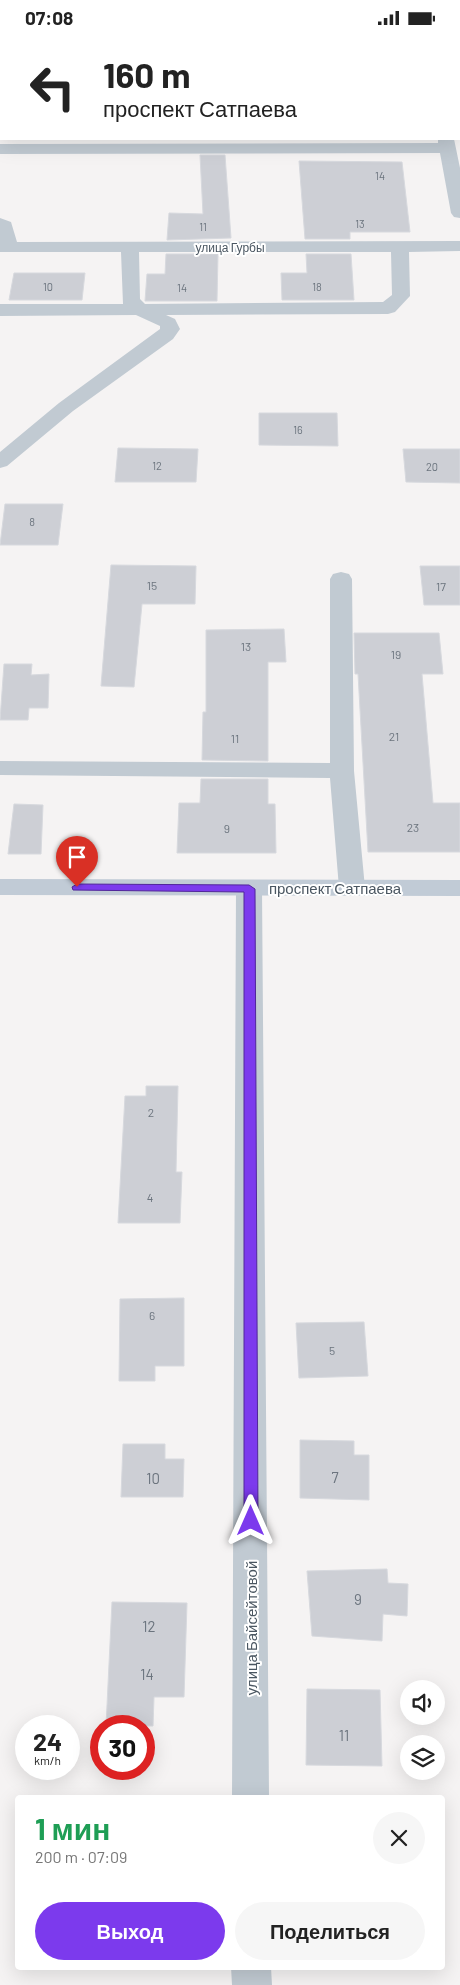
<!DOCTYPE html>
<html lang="ru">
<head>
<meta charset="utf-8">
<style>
  body { margin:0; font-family:Barlow,sans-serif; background:#f6f6f6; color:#222; height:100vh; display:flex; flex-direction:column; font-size:19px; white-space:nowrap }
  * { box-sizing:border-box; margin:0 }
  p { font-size:16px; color:#767676 }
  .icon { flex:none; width:28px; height:28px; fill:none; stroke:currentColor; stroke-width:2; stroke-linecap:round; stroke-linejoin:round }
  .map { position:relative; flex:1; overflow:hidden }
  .details { position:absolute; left:15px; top:1760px; width:430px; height:175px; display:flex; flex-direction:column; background:#fff; border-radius:5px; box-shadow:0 5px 20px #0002 }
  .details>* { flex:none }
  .guide { position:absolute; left:0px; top:0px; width:460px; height:105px; box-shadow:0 5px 20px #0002; background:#fff; color:#222; overflow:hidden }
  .fabs { position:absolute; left:400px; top:1645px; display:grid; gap:10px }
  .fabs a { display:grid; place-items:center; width:45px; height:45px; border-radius:50%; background:#fff; box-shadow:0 5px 20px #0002; font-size:25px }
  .speed { position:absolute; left:15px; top:1680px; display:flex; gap:10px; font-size:25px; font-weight:700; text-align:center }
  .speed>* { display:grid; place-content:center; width:65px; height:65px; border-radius:50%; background:#fff; box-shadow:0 5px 20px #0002; line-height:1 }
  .speed small { font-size:12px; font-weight:400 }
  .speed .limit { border:8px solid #d22; background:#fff; color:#111 }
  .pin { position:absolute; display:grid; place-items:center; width:42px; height:42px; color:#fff; margin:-51px -21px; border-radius:50% 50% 50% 0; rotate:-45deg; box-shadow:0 0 5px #0007 }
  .pin .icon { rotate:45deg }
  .me { position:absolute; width:55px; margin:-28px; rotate:0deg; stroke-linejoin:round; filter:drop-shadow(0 0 4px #0008) }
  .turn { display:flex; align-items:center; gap:18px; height:105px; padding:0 20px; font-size:22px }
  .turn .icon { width:65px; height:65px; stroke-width:2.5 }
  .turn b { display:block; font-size:35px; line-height:42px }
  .round { display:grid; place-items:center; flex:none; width:52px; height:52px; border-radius:26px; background:#f6f6f6 }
  .summary { display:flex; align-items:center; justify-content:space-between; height:85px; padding:0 20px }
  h1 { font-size:30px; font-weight:700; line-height:38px; color:#1e9e55 }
  .primary-button { display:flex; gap:10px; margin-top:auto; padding:10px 20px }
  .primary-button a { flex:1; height:58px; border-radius:30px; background:#7c3aed; color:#fff; font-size:20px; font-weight:700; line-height:58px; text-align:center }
  .primary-button a+a { background:#f6f6f6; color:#222 }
  .status { display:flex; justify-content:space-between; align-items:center; height:35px; padding:0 25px; background:#fff; direction:ltr }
  .status svg { height:14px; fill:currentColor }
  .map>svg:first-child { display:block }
</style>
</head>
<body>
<div class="status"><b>07:08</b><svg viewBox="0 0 49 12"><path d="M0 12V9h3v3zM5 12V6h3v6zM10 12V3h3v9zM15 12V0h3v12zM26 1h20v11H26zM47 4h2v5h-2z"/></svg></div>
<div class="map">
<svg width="460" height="1950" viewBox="0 0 460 1950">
  <rect width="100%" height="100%" fill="#f5f3f3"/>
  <path fill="#cdcfd5" stroke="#d7d9de" d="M 200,120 L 225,120 L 231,203 L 167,205 L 169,178 L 203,179 Z
    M 299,126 L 402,127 L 410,197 L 350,197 L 350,204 L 305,204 Z
    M 166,219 L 218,219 L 217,266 L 145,266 L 147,239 L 165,239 Z
    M 306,219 L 351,219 L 354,265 L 282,265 L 281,238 L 307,238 Z
    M 14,238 L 85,238 L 82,265 L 9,265 Z
    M 259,378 L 337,378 L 338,411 L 259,410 Z
    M 118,413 L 198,414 L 196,447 L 115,447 Z
    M 403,414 L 460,414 L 460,448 L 406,447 Z
    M 5,469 L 63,469 L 58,510 L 0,510 Z
    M 111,530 L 196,531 L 195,569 L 142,569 L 134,652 L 101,651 Z
    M 420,531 L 460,531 L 460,570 L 424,570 Z
    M 284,594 L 286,627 L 268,627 L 268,726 L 202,725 L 203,677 L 206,677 L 206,595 Z
    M 354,598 L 439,598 L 443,639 L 422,639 L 433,768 L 460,768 L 460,817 L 368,817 L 358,639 L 355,639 Z
    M 4,629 L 32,629 L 31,640 L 49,639 L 48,673 L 29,673 L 28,685 L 0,685 Z
    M 201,744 L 268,744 L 268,769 L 275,769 L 276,818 L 177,818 L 179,768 L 200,768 Z
    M 14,769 L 43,770 L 41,819 L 8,819 Z
    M 146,1051 L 178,1051 L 176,1137 L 182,1137 L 180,1188 L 118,1188 L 125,1061 L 146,1061 Z
    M 184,1263 L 184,1331 L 155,1331 L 155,1346 L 119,1346 L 120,1264 Z
    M 364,1287 L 368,1341 L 299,1343 L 296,1288 Z
    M 300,1405 L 354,1406 L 354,1420 L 369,1420 L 369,1465 L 300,1463 Z
    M 123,1409 L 165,1409 L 165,1424 L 184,1424 L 183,1462 L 121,1462 Z
    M 387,1534 L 388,1548 L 408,1549 L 407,1581 L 383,1579 L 382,1606 L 312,1601 L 307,1536 Z
    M 112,1567 L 187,1568 L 184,1662 L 154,1662 L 153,1691 L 106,1691 Z
    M 307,1654 L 380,1655 L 382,1731 L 306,1730 Z"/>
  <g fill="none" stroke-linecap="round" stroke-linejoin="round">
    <path fill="#c1cad2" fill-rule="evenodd" d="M 421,0 L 437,0 L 438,1 L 422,1 Z
      M 0,54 L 1,54 L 1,64 L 0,64 Z
      M 438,104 L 454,104 L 460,133 L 460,183 L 454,182 L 451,178 L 440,118 L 0,119 L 0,109 L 438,108 Z
      M 0,183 L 11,187 L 17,207 L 460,206 L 460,216 L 409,217 L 410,261 L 395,277 L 388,279 L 166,280 L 175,284 L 180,294 L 173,304 L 73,376 L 7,431 L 0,433 L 0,417 L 59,368 L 160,294 L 160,291 L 136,280 L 0,281 L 0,269 L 123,269 L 121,217 L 0,217 ZM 139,217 L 391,217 L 392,260 L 383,267 L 145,269 L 140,264 Z
      M 341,537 L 349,539 L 352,544 L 354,736 L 365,853 L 361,859 L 352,861 L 343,859 L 339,853 L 330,743 L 0,740 L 0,726 L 330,728 L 330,544 L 333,539 Z
      M 249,846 L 258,848 L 262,854 L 269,1762 L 232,1762 L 236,854 L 240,848 Z
      M 231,1932 L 271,1932 L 272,1950 L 232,1950 Z"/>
    <path fill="#c1cbd6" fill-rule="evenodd" d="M 0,844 L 460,845 L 460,861 L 0,860 Z"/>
  </g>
  <path fill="#7c3aed" stroke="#51269a" d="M 77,849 L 249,850 L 255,854 L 258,1486 L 256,1490 L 246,1490 L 244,1486 L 244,857 L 73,855 L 72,852 Z"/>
  <g text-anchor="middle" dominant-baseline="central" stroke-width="4" stroke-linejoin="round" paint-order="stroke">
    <g font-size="11" fill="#6b747e">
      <text x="380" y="140">14</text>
      <text x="360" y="188">13</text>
      <text x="203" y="191">11</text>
      <text x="48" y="251">10</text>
      <text x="317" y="251">18</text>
      <text x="182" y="252">14</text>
      <text x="298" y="394">16</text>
      <text x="157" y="430">12</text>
      <text x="432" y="431">20</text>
      <text x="32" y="486">8</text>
    </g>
    <g font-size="12" fill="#4a5661" stroke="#fff">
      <text x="230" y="212">улица Гурбы</text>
    </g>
    <g font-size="12" fill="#6b747e">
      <text x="152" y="550">15</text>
      <text x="441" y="551">17</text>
      <text x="246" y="611">13</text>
      <text x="396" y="619">19</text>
      <text x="394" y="701">21</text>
      <text x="235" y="703">11</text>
      <text x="413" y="792">23</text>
      <text x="227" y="793">9</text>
      <text x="151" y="1077">2</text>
      <text x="150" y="1162">4</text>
      <text x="152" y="1280">6</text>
      <text x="332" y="1315">5</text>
    </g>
    <g font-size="15" fill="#4a5661" stroke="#fff">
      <text x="335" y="853">проспект Сатпаева</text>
      <text transform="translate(251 1593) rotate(-90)">улица Байсейтовой</text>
    </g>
    <g font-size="15" fill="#6b747e">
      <text x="335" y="1442">7</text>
      <text x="153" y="1443">10</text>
      <text x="358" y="1564">9</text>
      <text x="149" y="1591">12</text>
      <text x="147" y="1639">14</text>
      <text x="344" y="1700">11</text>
    </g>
  </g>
</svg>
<div class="fabs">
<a><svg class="icon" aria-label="sound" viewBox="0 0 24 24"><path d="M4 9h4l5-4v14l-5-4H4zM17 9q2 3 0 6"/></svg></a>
<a><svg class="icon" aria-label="layers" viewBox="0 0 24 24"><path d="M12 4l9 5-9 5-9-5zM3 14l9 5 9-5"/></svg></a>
</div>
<div class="speed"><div>24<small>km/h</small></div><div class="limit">30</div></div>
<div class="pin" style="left:77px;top:852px;background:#d93025"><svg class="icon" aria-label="arrive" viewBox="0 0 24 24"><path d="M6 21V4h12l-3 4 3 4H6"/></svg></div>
<svg class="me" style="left:251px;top:1486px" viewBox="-20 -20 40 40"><path d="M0-17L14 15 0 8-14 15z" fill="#7c3aed" stroke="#fff" stroke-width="4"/></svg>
<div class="guide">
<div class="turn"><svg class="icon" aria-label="left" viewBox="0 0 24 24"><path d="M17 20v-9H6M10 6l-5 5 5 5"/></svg><div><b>160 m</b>проспект Сатпаева</div></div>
</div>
<section class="details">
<div class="summary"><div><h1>1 мин</h1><p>200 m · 07:09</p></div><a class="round"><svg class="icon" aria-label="close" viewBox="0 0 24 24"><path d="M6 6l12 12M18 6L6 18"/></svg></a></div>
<div class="primary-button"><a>Выход</a><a>Поделиться</a></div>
</section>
</div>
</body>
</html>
